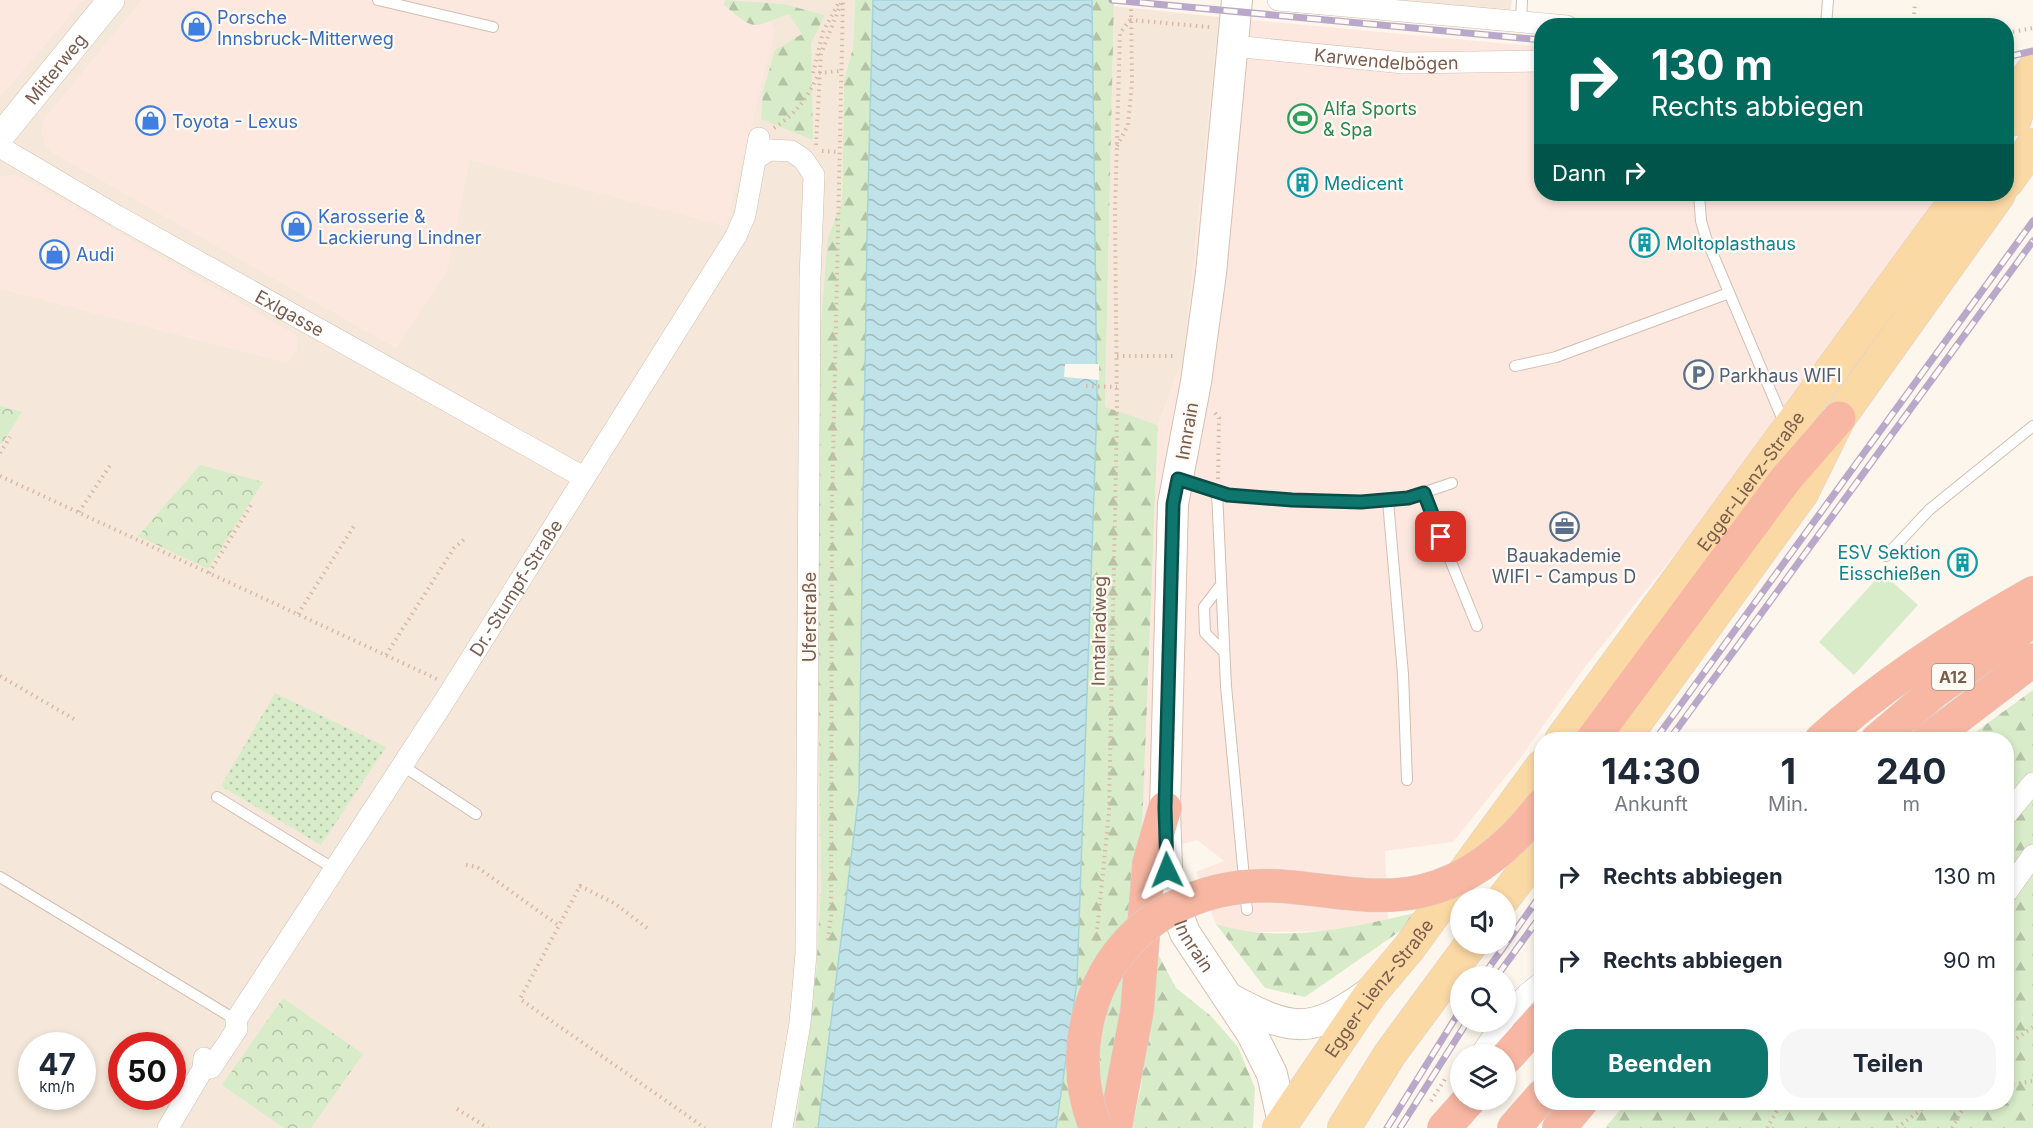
<!DOCTYPE html>
<html lang="de">
<head>
<meta charset="utf-8">
<style>
  body { margin:0; font-family:Inter,sans-serif; background:#f6f6f7; color:#1f2937; height:100vh; display:flex; flex-direction:column; font-size:22px; white-space:nowrap }
  * { box-sizing:border-box; margin:0 }
  p { font-size:20px; color:#747a83 }
  .icon { flex:none; width:33px; height:33px; fill:none; stroke:currentColor; stroke-width:2; stroke-linecap:round; stroke-linejoin:round }
  .map { position:relative; flex:1; overflow:hidden }
  .details { position:absolute; left:1534px; top:732px; width:480px; height:378px; display:flex; flex-direction:column; background:#fff; border-radius:24px; box-shadow:0 3px 9px #0003 }
  .details>* { flex:none }
  .guide { position:absolute; left:1534px; top:18px; width:480px; height:183px; border-radius:24px; box-shadow:0 3px 9px #0003; background:#00695c; color:#fff; overflow:hidden }
  .controls { position:absolute; left:1450px; top:888px; display:grid; gap:12px }
  .controls a { display:grid; place-items:center; width:66px; height:66px; border-radius:50%; background:#fff; box-shadow:0 3px 9px #0003; font-size:30px }
  .speed { position:absolute; left:18px; top:1032px; display:flex; gap:12px; font-size:30px; font-weight:700; text-align:center }
  .speed>* { display:grid; place-content:center; width:78px; height:78px; border-radius:50%; background:#fff; box-shadow:0 3px 9px #0003; line-height:1 }
  .speed small { font-size:15px; font-weight:400 }
  .speed .limit { border:9px solid #d22; background:#fff; color:#111 }
  .pin { position:absolute; display:grid; place-items:center; width:51px; height:51px; color:#fff; margin:-26px; border-radius:12px; box-shadow:0 3px 9px #0006 }
  .me { position:absolute; width:66px; margin:-33px; rotate:358deg; stroke-linejoin:round; filter:drop-shadow(0 0 4px #0008) }
  .turn { display:flex; align-items:center; gap:21px; height:126px; padding:0 18px; font-size:27px }
  .turn .icon { width:78px; height:78px; stroke-width:2.5 }
  .turn b { display:block; font-size:42px; line-height:51px }
  .then { display:flex; align-items:center; height:57px; padding:0 18px; background:#0003; gap:12px; font-size:22px }
  .eta { display:flex; justify-content:space-evenly; align-items:center; height:102px; text-align:center }
  .eta b { font-size:36px; font-weight:700; line-height:42px }
  .primary-button { display:flex; gap:12px; margin-top:auto; padding:12px 18px }
  .primary-button a { flex:1; height:69px; border-radius:24px; background:#0f766e; color:#fff; font-size:24px; font-weight:700; line-height:69px; text-align:center }
  .primary-button a+a { background:#f6f6f7; color:#1f2937 }
  ul { padding:0; list-style:none }
  li { display:flex; align-items:center; gap:18px; height:84px; padding:0 18px }
  li div { flex:1 }
  li b { display:block; font-size:22px }
  li em { font-style:normal }
  .map>svg:first-child { display:block }
</style>
</head>
<body>
<div class="map">
<svg width="2033" height="1128" viewBox="0 0 2033 1128">
  <defs>
    <pattern id="grass-dots" width="8" height="8" patternUnits="userSpaceOnUse" patternTransform="scale(1.5)"><rect width="8" height="8" fill="#d8ecc9"/><path d="M2 2h.1M6 6h.1" fill="none" stroke="#b4c2a5" stroke-width="1.8" stroke-linecap="round"/></pattern>
    <pattern id="forest-firs" width="22" height="20" patternUnits="userSpaceOnUse" patternTransform="scale(1.5)"><rect width="22" height="20" fill="#d8ecc9"/><path d="M5 1l3.5 6h-7zM16 11l3.5 6h-7z" fill="#b4c2a5"/></pattern>
    <pattern id="park-crowns" width="20" height="18" patternUnits="userSpaceOnUse" patternTransform="scale(1.5)"><rect width="20" height="18" fill="#d8ecc9"/><path d="M2 6a3 3 0 1 1 6 0M12 15a3 3 0 1 1 6 0" fill="none" stroke="#b4c2a5"/></pattern>
    <pattern id="water-waves" width="16" height="10" patternUnits="userSpaceOnUse" patternTransform="scale(1.5)"><rect width="16" height="10" fill="#bfe3e8"/><path d="M0 5q4-4 8 0t8 0" fill="none" stroke="#a0bbbe"/></pattern>
  </defs>
  <rect width="100%" height="100%" fill="#fdf6ec"/>
  <path fill="#f5e8da" fill-rule="evenodd" d="M 0,0 L 855,0 L 853,48 L 844,80 L 842,202 L 828,237 L 819,645 L 821,886 L 816,973 L 795,1128 L 0,1128 ZM 32,1046 L 82,1046 L 82,1096 L 32,1096 ZM 122,1046 L 172,1046 L 172,1096 L 122,1096 Z
    M 1358,0 L 1512,0 L 1510,16 Z
    M 1114,6 L 1219,17 L 1184,356 L 1158,425 L 1105,408 Z"/>
  <path fill="#fde8e0" d="M 0,0 L 83,0 L 0,97 Z
    M 142,0 L 736,0 L 759,2 L 775,31 L 726,226 L 470,160 L 447,271 L 396,348 L 53,153 L 45,144 L 41,131 L 44,119 Z
    M 1219,17 L 1542,47 L 1542,194 L 1938,194 L 1804,392 L 1581,672 L 1519,760 L 1453,842 L 1385,851 L 1388,919 L 1338,931 L 1241,932 L 1216,924 L 1196,872 L 1224,861 L 1197,840 L 1141,855 L 1158,425 L 1184,356 Z
    M 14,175 L 24,178 L 296,335 L 298,349 L 287,363 L 0,289 L 0,177 Z"/>
  <path fill="url(#grass-dots)" d="M 275,693 L 386,747 L 321,845 L 221,786 Z"/>
  <path fill="url(#forest-firs)" d="M 725,0 L 783,4 L 825,15 L 811,43 L 813,140 L 761,119 L 763,92 L 775,50 L 802,34 L 789,14 C 752,27 757,33 724,5 Z
    M 855,0 L 873,0 L 867,234 L 859,793 L 818,1128 L 795,1128 L 816,973 L 821,886 L 816,496 L 818,356 L 828,237 L 842,202 L 844,80 L 853,48 Z
    M 1092,0 L 1114,0 L 1105,407 L 1158,425 L 1141,855 L 1120,1026 L 1102,1128 L 1056,1128 L 1077,982 L 1097,405 Z
    M 2033,690 L 2033,1128 L 1605,1128 L 1626,1103 L 2007,1102 L 2007,740 L 1966,739 Z
    M 1432,909 L 1305,997 L 1265,988 L 1216,924 C 1284,946 1363,925 1432,909 Z
    M 1154,954 L 1158,954 L 1176,988 L 1211,1016 L 1238,1047 L 1255,1088 L 1253,1128 L 1132,1128 L 1141,1087 Z"/>
  <path fill="url(#park-crowns)" d="M 0,406 L 22,412 L 2,444 L 0,443 Z
    M 200,465 L 263,482 L 208,569 L 138,536 Z
    M 283,998 L 363,1054 L 311,1128 L 284,1128 L 222,1085 Z"/>
  <path fill="#d8ecc9" d="M 1882,573 L 1918,605 L 1854,675 L 1819,642 Z"/>
  <path fill="url(#water-waves)" stroke="#a5d3da" stroke-width="1.5" d="M 873,0 L 1092,0 L 1097,405 L 1077,982 L 1056,1128 L 818,1128 L 859,793 L 867,234 Z"/>
  <path fill="#fdf6ec" d="M 1065,364 L 1099,364 L 1099,380 L 1064,377 Z"/>
  <g fill="none" stroke-linecap="round" stroke-linejoin="round">
    <defs>
      <path id="service" d="M 378,0 L 493,27
        M 1521,21 L 1522,0
        M 1826,26 L 1828,0
        M 1699,194 L 1701,221 L 1706,238 L 1785,425
        M 1515,366 L 1556,357 L 1729,293
        M 1181,480 L 1228,495 L 1361,503 L 1408,498 L 1452,483
        M 1217,492 L 1226,686 L 1247,910
        M 1423,493 L 1477,626
        M 1388,501 L 1403,674 L 1407,780
        M 1886,556 L 1929,510 L 2033,426
        M 1220,586 L 1204,607 L 1205,633 L 1224,652
        M 403,766 L 476,814
        M 217,797 L 336,870
        M 0,877 L 236,1020"/>
      <g id="minor">
        <path d="M 1278,0 L 1567,26"/>
        <path id="s1" d="M 1233,46 L 1404,63 L 1542,61"/>
        <path id="s2" d="M 0,147 L 117,216 L 583,477"/>
        <path d="M 757,158 L 769,150 L 791,151 L 803,159 L 814,175 L 810,278 L 806,954 L 800,1023 L 782,1128"/>
        <path d="M 2007,814 L 2033,783"/>
        <path d="M 2007,892 L 2033,855"/>
        <path d="M 1506,1017 L 1527,994 L 1542,982"/>
        <path d="M 1481,1054 L 1503,1022"/>
        <path id="s3" d="M 203,1069 L 211,1068 L 237,1029 L 236,1020 L 445,700 L 736,236 L 745,215 L 759,138"/>
        <path d="M 168,1128 L 203,1069 L 204,1058"/>
      </g>
      <g id="tertiary">
        <path id="s4" d="M 0,137 L 111,0"/>
      </g>
      <g id="secondary">
        <path id="s5" d="M 1237,0 L 1211,273 L 1196,382 L 1173,504 L 1165,808 L 1167,870 L 1170,893 L 1185,933 L 1252,1034 L 1272,1074 L 1283,1123"/>
        <path d="M 1229,998 C 1290,1031 1310,1036 1368,994"/>
      </g>
      <g id="primary">
        <path d="M 2015,119 L 2028,77 L 2033,70"/>
        <path d="M 2007,182 L 2033,145"/>
        <path id="s6" d="M 1561,740 L 1960,194"/>
        <path d="M 1623,740 L 1802,493 L 1839,418 L 1999,194"/>
        <path d="M 1504,898 L 1542,848"/>
        <path id="s7" d="M 1279,1128 L 1371,993 L 1409,948 L 1542,766"/>
        <path d="M 1344,1128 L 1390,1054 L 1471,944"/>
      </g>
      <path id="motorway" d="M 1592,740 L 1785,480 L 1839,418
        M 1821,740 C 1885,682 1958,635 2033,593
        M 1877,740 L 1935,691 L 2033,620
        M 1928,740 L 2033,660
        M 1506,1058 L 1542,1018
        M 1115,1128 L 1137,1011 L 1149,863 L 1165,808
        M 1444,1128 L 1469,1100
        M 1514,1128 L 1542,1096
        M 1559,1128 L 1581,1102"/>
    </defs>
    <use href="#service" stroke="#d1beb0" stroke-width="12"/>
    <use href="#minor" stroke="#d1beb0" stroke-width="22"/>
    <use href="#tertiary" stroke="#d1beb0" stroke-width="28"/>
    <use href="#secondary" stroke="#d6c0b0" stroke-width="32"/>
    <use href="#primary" stroke="#dad1cd" stroke-width="34"/>
    <use href="#motorway" stroke="#dad1cd" stroke-width="34"/>
    <path stroke="#d9b8a5" stroke-width="4" stroke-dasharray="1.5 4.5" stroke-linecap="butt" d="M 1118,0 L 1131,1
      M 1130,20 L 1210,27
      M 1913,26 L 1915,4
      M 2007,33 L 2033,28
      M 813,73 L 823,32 L 839,2
      M 819,73 L 840,71
      M 774,128 C 796,114 808,97 818,75
      M 816,145 L 821,54 L 842,1
      M 1117,146 L 1128,125 L 1132,83 L 1131,0
      M 822,151 L 839,152
      M 1117,356 L 1176,356
      M 1086,386 L 1117,387
      M 1215,413 L 1219,418 L 1218,479
      M 0,453 L 10,437
      M 0,476 L 437,679
      M 79,512 L 111,464
      M 209,573 L 253,502
      M 298,614 L 354,526
      M 386,655 L 454,548 L 467,537
      M 0,676 L 74,719
      M 1768,740 L 1774,730
      M 466,865 L 477,867 L 558,925
      M 647,928 L 614,903 L 580,886 L 520,999 L 705,1128
      M 828,940 L 831,916 L 832,506 L 843,0
      M 1096,941 L 1109,812 L 1117,413 L 1115,211 L 1120,33 L 1130,20
      M 2007,1045 L 2033,1027
      M 2007,1085 L 2033,1081
      M 1431,1101 L 1447,1076
      M 457,1109 L 488,1128
      M 1767,1128 L 1782,1102
      M 1897,1128 L 1931,1102
      M 1952,1128 L 1967,1102"/>
    <use href="#service" stroke="#fff" stroke-width="10"/>
    <use href="#minor" stroke="#fff" stroke-width="21"/>
    <use href="#tertiary" stroke="#fff" stroke-width="27"/>
    <use href="#secondary" stroke="#fff" stroke-width="30"/>
    <use href="#primary" stroke="#fbd9a5" stroke-width="33"/>
    <use href="#motorway" stroke="#f7b7a3" stroke-width="33"/>
    <defs>
      <path id="rail" d="M 1112,0 L 1542,40
        M 2007,57 L 2033,51
        M 1655,740 L 2033,221
        M 1669,740 L 2033,241
        M 1483,976 L 1542,893
        M 1497,976 L 1542,914
        M 1387,1128 L 1461,1009
        M 1400,1128 L 1467,1022"/>
    </defs>
    <use href="#rail" stroke="#b9a8c9" stroke-width="7"/>
    <use href="#rail" stroke="#fffaf3" stroke-width="4.5" stroke-dasharray="14" stroke-linecap="butt"/>
    <defs>
      <path id="motorway-bridge" d="M 1096,1128 C 1077,1082 1079,1031 1099,986 C 1131,916 1203,882 1278,886 C 1327,889 1373,902 1422,891 C 1473,879 1511,846 1542,805"/>
    </defs>
    <use href="#motorway-bridge" stroke="#dad1cd" stroke-width="34" stroke-linecap="butt"/>
    <use href="#motorway-bridge" stroke="#f7b7a3" stroke-width="33"/>
  </g>
  <g fill="none" stroke-linecap="round" stroke-linejoin="round">
    <defs>
      <path id="route" d="M 1167,870 L 1165,808 L 1173,504 L 1178,479 L 1228,495 L 1292,500 L 1361,502 L 1408,498 L 1424,493 L 1441,537"/>
    </defs>
    <use href="#route" stroke="#0a4d48" stroke-width="15"/>
    <use href="#route" stroke="#0f766e" stroke-width="10"/>
  </g>
  <defs>
    <symbol id="shop-ring" viewBox="-11 -11 22 22"><circle r="9.5" fill="#fffaf3" stroke="#3f7fe0" stroke-width="1.5"/><path d="M-5-2.5h2.3a2.7 3.5 0 0 1 5.4 0H5L5.5 6h-11ZM-1.5-2.5h3a1.5 2.3 0 0 0-3 0Z" fill="#3f7fe0"/></symbol>
    <symbol id="stadium-ring" viewBox="-11 -11 22 22"><circle r="9.5" fill="#fffaf3" stroke="#2e9e5b" stroke-width="1.5"/><path d="M0-5a6.5 5 0 1 0 0 10a6.5 5 0 1 0 0-10ZM-3.5-1.8h7v3.6h-7Z" fill="#2e9e5b"/></symbol>
    <symbol id="building-ring" viewBox="-11 -11 22 22"><circle r="9.5" fill="#fffaf3" stroke="#0f9aa8" stroke-width="1.5"/><path d="M-4-6H4V6H1V3H-1V6H-4ZM-2.5-4.3h1.7v1.8h-1.7ZM.8-4.3h1.7v1.8H.8ZM-2.5-1h1.7V.8h-1.7ZM.8-1h1.7V.8H.8Z" fill="#0f9aa8"/></symbol>
    <symbol id="parking-ring" viewBox="-11 -11 22 22"><circle r="9.5" fill="#fffaf3" stroke="#5c6f8a" stroke-width="1.5"/><path d="M-3.5-5.5H1a3.5 3.5 0 0 1 0 7H-1V5.5H-3.5ZM-1-3.4V-.6H.8a1.4 1.4 0 0 0 0-2.8Z" fill="#5c6f8a"/></symbol>
    <symbol id="office-ring" viewBox="-11 -11 22 22"><circle r="9.5" fill="#fffaf3" stroke="#5c6f8a" stroke-width="1.5"/><path d="M-6-3h4V-5.5h4V-3h4V5H-6ZM-1-4.5V-3h2v-1.5ZM-6 0V1H6V0Z" fill="#5c6f8a"/></symbol>
  </defs>
  <g fill-rule="evenodd">
    <use href="#shop-ring" x="180" y="10" width="33" height="33"/>
    <use href="#stadium-ring" x="1286" y="102" width="33" height="33"/>
    <use href="#shop-ring" x="134" y="104" width="33" height="33"/>
    <use href="#building-ring" x="1286" y="166" width="33" height="33"/>
    <use href="#shop-ring" x="280" y="210" width="33" height="33"/>
    <use href="#building-ring" x="1628" y="226" width="33" height="33"/>
    <use href="#shop-ring" x="38" y="238" width="33" height="33"/>
    <use href="#parking-ring" x="1682" y="358" width="33" height="33"/>
    <use href="#office-ring" x="1548" y="510" width="33" height="33"/>
    <use href="#building-ring" x="1946" y="546" width="33" height="33"/>
  </g>
  <g text-anchor="middle" dominant-baseline="central" stroke-width="4.5" stroke-linejoin="round" paint-order="stroke">
    <rect fill="#fffaf3" stroke="#a28b7f" stroke-width="1.5" x="1932" y="664" width="42" height="26" rx="4.5"/>
    <g font-size="16" font-weight="bold" fill="#7a5c4d">
      <text x="1953" y="677">A12</text>
    </g>
    <g font-size="18" fill="#366cbe" stroke="#fffaf3" text-anchor="start">
      <text x="217" y="17">Porsche<tspan x="217" dy="21">Innsbruck-Mitterweg</tspan></text>
      <text x="172" y="121">Toyota - Lexus</text>
      <text x="318" y="216">Karosserie &amp;<tspan x="318" dy="21">Lackierung Lindner</tspan></text>
      <text x="76" y="254">Audi</text>
    </g>
    <g font-size="18" fill="#7a5c4d" stroke="#fffaf3">
      <text stroke="none"><textPath href="#s1" startOffset="154">Karwendelbögen</textPath></text>
      <text stroke="none"><textPath href="#s4" startOffset="88">Mitterweg</textPath></text>
      <text stroke="none"><textPath href="#s2" startOffset="334">Exlgasse</textPath></text>
      <text transform="translate(1187 431) rotate(-80)">Innrain</text>
      <text stroke="none"><textPath href="#s6" startOffset="321">Egger-Lienz-Straße</textPath></text>
      <text stroke="none"><textPath href="#s3" startOffset="579">Dr.-Stumpf-Straße</textPath></text>
      <text transform="translate(809 617) rotate(-90)">Uferstraße</text>
      <text transform="translate(1099 631) rotate(-89)">Inntalradweg</text>
      <text stroke="none"><textPath href="#s5" startOffset="956">Innrain</textPath></text>
      <text stroke="none"><textPath href="#s7" startOffset="172">Egger-Lienz-Straße</textPath></text>
    </g>
    <g font-size="18" fill="#27864d" stroke="#fffaf3" text-anchor="start">
      <text x="1323" y="108">Alfa Sports<tspan x="1323" dy="21">&amp; Spa</tspan></text>
    </g>
    <g font-size="18" fill="#0d838f" stroke="#fffaf3" text-anchor="start">
      <text x="1324" y="183">Medicent</text>
      <text x="1666" y="243">Moltoplasthaus</text>
      <text x="1941" y="552" text-anchor="end">ESV Sektion<tspan x="1941" dy="21">Eisschießen</tspan></text>
    </g>
    <g font-size="18" fill="#4e5e75" stroke="#fffaf3" text-anchor="start">
      <text x="1719" y="375">Parkhaus WIFI</text>
      <text x="1564" y="555" text-anchor="middle">Bauakademie<tspan x="1564" dy="21">WIFI - Campus D</tspan></text>
    </g>
  </g>
</svg>
<div class="controls">
<a><svg class="icon" aria-label="sound" viewBox="0 0 24 24"><path d="M4 9h4l5-4v14l-5-4H4zM17 9q2 3 0 6"/></svg></a>
<a><svg class="icon" aria-label="search" viewBox="0 0 24 24"><circle cx="10" cy="10" r="6"/><path d="M15 15l6 6"/></svg></a>
<a><svg class="icon" aria-label="layers" viewBox="0 0 24 24"><path d="M12 4l9 5-9 5-9-5zM3 14l9 5 9-5"/></svg></a>
</div>
<div class="speed"><div>47<small>km/h</small></div><div class="limit">50</div></div>
<div class="pin" style="left:1441px;top:537px;background:#d93025"><svg class="icon" aria-label="arrive" viewBox="0 0 24 24"><path d="M6 21V4h12l-3 4 3 4H6"/></svg></div>
<svg class="me" style="left:1167px;top:870px" viewBox="-20 -20 40 40"><path d="M0-17L14 15 0 8-14 15z" fill="#0f766e" stroke="#fff" stroke-width="4"/></svg>
<div class="guide">
<div class="turn"><svg class="icon" aria-label="right" viewBox="0 0 24 24"><path d="M7 20v-9h11M14 6l5 5-5 5"/></svg><div><b>130 m</b>Rechts abbiegen</div></div>
<div class="then">Dann<svg class="icon" aria-label="right" viewBox="0 0 24 24"><path d="M7 20v-9h11M14 6l5 5-5 5"/></svg></div>
</div>
<section class="details">
<div class="eta">
<div><b>14:30</b><p>Ankunft</p></div>
<div><b>1</b><p>Min.</p></div>
<div><b>240</b><p>m</p></div>
</div>
<ul>
<li><svg class="icon" aria-label="right" viewBox="0 0 24 24"><path d="M7 20v-9h11M14 6l5 5-5 5"/></svg><div><b>Rechts abbiegen</b></div><em>130 m</em></li>
<li><svg class="icon" aria-label="right" viewBox="0 0 24 24"><path d="M7 20v-9h11M14 6l5 5-5 5"/></svg><div><b>Rechts abbiegen</b></div><em>90 m</em></li>
</ul>
<div class="primary-button"><a>Beenden</a><a>Teilen</a></div>
</section>
</div>
</body>
</html>
